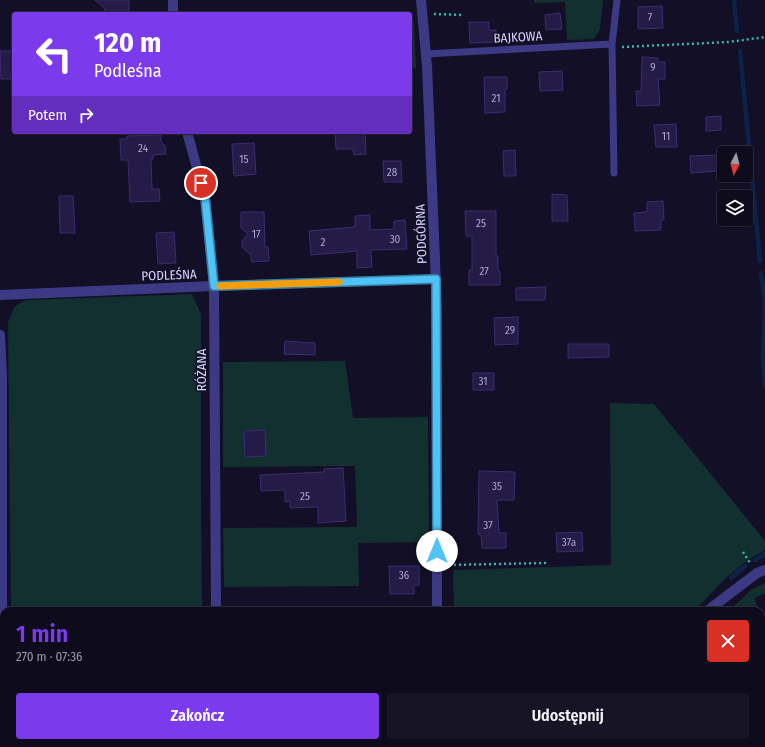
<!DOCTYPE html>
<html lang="pl">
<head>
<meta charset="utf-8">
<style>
  body { margin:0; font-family:"Fira Sans Condensed",sans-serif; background:#171425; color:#f1f3f6; height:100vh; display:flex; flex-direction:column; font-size:15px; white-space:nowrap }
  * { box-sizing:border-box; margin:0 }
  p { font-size:13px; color:#9b9ba3 }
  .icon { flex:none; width:22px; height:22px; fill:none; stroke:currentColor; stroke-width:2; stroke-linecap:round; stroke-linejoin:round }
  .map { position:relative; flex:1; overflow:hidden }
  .details { position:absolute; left:0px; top:607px; width:765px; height:140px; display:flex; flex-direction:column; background:#0e0b1c; border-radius:12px 12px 0 0; box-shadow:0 1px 3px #0004,0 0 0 1px #2e2b3b }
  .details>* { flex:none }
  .hud { position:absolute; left:12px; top:12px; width:400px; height:122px; border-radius:4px; box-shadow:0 1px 3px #0004,0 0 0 1px #2e2b3b; background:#7c3aed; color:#fff; overflow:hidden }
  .needle { width:26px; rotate:186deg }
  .tools { position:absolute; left:717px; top:146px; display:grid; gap:8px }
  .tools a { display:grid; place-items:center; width:36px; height:36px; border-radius:4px; background:#0e0b1c; box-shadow:0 1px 3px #0004,0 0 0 1px #2e2b3b; font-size:20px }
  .pin { position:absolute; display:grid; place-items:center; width:34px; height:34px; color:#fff; margin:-17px; border:2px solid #fff; border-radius:50%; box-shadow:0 1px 4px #0007 }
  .me { position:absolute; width:44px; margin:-22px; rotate:0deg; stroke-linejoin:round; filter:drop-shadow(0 0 3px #0008) }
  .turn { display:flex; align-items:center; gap:14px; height:84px; padding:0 16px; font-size:18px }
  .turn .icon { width:52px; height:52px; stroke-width:2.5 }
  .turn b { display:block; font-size:28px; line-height:34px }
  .then { display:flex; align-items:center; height:38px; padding:0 16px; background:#0003; gap:8px; font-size:15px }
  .round { display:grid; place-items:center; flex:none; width:42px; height:42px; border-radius:4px; background:#171425 }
  .headline { display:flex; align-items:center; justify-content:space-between; height:68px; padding:0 16px }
  h1 { font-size:24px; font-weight:600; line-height:30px; color:#7c3aed }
  .action { display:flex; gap:8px; margin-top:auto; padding:8px 16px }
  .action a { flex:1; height:46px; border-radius:4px; background:#7c3aed; color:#fff; font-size:16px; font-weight:600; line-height:46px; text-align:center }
  .action a+a { background:#171425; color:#f1f3f6 }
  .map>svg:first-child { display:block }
</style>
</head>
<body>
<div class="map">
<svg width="765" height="747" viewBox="0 0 765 747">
  <rect width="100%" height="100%" fill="#130f26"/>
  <path fill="#12302f" d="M 534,0 L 603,0 L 600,29 L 594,39 L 567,40 L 565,2 L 534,3 Z
    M 410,22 L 414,22 L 416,68 L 410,68 Z
    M 192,294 L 201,314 L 201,490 L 202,611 L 11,611 L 8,322 L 15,306 L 26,300 Z
    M 345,361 L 353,418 L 428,417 L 429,542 L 358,543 L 359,586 L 224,587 L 223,528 L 357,527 L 355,466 L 223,467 L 223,362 Z
    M 610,403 L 654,404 L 765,541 L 765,550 L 748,560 L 727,577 L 694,611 L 454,611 L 453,570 L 611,565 Z
    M 765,583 L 765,593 L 754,598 L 760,611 L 729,611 L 751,590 Z
    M 761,703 L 765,707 L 765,747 L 704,747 L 703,743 L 761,743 Z
    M 13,743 L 204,743 L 204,747 L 13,747 Z
    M 282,743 L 362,743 L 362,747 L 282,747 Z"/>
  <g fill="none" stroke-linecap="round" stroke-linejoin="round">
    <path stroke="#0c2248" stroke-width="4.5" d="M 734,0 L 737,31
      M 740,51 L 760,261
      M 761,273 L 765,303 L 763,356 L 765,386
      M 755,560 L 765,554
      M 731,578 L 745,566
      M 574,747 L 578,743"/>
  </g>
  <path fill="#241b47" stroke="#3b2d73" d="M 95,0 L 129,0 L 129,14 L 105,14 L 105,9 Z
    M 662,6 L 663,28 L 638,29 L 638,7 Z
    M 560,13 L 562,29 L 546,30 L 545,15 Z
    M 469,22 L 489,22 L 489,30 L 496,30 L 496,42 L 470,43 Z
    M 0,51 L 14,51 L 14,79 L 1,79 Z
    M 642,57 L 658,58 L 658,62 L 665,62 L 665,79 L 658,79 L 660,105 L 637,106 L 636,91 L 641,91 Z
    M 562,71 L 563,90 L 540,91 L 539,72 Z
    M 484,77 L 507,77 L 507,89 L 505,89 L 505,112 L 485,113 Z
    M 721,116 L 721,130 L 706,131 L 706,117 Z
    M 676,124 L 677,147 L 656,147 L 654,125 Z
    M 335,132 L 365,132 L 366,154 L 354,155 L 353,149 L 336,149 Z
    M 161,135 L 161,142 L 165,146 L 166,154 L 153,155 L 153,159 L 151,159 L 152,189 L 159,189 L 160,201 L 130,202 L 128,160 L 121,160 L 120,139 L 127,139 L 127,136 Z
    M 254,143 L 256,174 L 234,176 L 232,144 Z
    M 515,150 L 516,176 L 504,176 L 503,151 Z
    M 718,155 L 718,171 L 691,173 L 690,156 Z
    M 383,161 L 401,161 L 402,182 L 384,182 Z
    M 552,194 L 567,195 L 568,221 L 552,221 Z
    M 59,196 L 73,196 L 75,233 L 60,233 Z
    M 663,201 L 664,220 L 661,220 L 661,230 L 635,231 L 634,213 L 647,212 L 647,202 Z
    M 465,211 L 496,211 L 496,256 L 498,256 L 498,271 L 500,271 L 500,285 L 469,285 L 469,270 L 472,270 L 472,236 L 466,236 Z
    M 241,212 L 264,212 L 265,247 L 268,247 L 269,261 L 251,262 L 251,255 L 242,247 L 242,241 L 248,234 L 241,228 Z
    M 370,215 L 370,230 L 394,229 L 394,221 L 405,220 L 407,249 L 371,250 L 372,267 L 357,268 L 357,251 L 311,255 L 309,231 L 355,227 L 355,216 Z
    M 174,232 L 176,263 L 158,264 L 156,233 Z
    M 546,287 L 545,300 L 516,300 L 516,288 Z
    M 518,317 L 518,344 L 495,345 L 494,318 Z
    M 285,341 L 315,343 L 315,355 L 284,354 Z
    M 568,344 L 609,344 L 609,357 L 568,358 Z
    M 473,373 L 494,373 L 494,390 L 473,390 Z
    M 265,430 L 266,456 L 245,457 L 244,431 Z
    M 343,468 L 346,521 L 318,523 L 318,507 L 290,508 L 290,501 L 285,502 L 285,490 L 261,491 L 260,475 L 324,472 L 324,469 Z
    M 479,471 L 515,472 L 514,500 L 497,500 L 499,533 L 506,533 L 506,548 L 482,548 L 481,535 L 478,534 Z
    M 582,532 L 583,551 L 557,552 L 556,533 Z
    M 389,566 L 419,566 L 419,585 L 414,585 L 414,594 L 390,594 Z"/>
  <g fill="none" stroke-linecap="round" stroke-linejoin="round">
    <path stroke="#2fb8b0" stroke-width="2.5" stroke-dasharray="2 3" stroke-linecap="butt" d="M 434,14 L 464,15
      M 622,47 L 729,42 L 765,37
      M 743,552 L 750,563
      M 449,565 L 546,563
      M 761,696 L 765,700
      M 192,743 L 192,747
      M 596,743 L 597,747
      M 603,743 L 610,747
      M 693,743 L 694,747
      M 712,743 L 714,747
      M 75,747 L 85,743"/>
    <path stroke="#3d3a85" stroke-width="7" d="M 612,44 L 617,0
      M 425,54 L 612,44 L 614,173"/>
    <path stroke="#3d3a85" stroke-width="10" d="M 173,0 L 173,14
      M 421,0 L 427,66 L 437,309 L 437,611
      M 187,132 L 205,197 L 214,286 L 216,611
      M 0,295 L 214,286 L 436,279
      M 0,335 L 2,376 L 2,747
      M 707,611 L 757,573 L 765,570
      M 440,743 L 440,747
      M 559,747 L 564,743"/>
  </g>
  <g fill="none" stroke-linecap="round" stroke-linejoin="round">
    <defs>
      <path id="route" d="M 201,183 L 205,197 L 214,286 L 436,279 L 437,551"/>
    </defs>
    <use href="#route" stroke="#337fa1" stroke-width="10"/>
    <use href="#route" stroke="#4fc3f7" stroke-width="7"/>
    <path stroke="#f59e0b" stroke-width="7" d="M 220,286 L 339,282"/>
  </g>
  <g text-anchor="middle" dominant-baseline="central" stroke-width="3" stroke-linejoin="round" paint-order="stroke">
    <g font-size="11" fill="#aca6d1">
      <text x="650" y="17">7</text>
      <text x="653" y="67">9</text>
      <text x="496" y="98">21</text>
      <text x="666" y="136">11</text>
      <text x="143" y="148">24</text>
      <text x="244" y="159">15</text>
      <text x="392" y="172">28</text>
      <text x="481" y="223">25</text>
      <text x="256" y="234">17</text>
      <text x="395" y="239">30</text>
      <text x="323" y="242">2</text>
      <text x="484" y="271">27</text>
      <text x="510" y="330">29</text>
      <text x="483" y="381">31</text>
      <text x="497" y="486">35</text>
      <text x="305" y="496">25</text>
      <text x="488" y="525">37</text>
      <text x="569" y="542">37a</text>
      <text x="404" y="575">36</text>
    </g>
    <g font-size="13" fill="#d9d4ff" stroke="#130f26">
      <text transform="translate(518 37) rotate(-3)">BAJKOWA</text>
      <text transform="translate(421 234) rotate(-92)">PODGÓRNA</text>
      <text transform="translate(169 275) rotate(-2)">PODLEŚNA</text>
      <text transform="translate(201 370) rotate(-90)">RÓŻANA</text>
    </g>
  </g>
</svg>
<div class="tools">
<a><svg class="needle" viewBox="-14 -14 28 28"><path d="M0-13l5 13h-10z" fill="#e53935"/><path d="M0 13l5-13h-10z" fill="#9b9ba3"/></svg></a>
<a><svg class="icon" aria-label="layers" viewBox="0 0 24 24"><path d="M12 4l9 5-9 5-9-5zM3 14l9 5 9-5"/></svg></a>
</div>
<div class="pin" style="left:201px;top:183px;background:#d93025"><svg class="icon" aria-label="arrive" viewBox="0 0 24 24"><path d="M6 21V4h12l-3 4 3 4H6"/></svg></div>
<svg class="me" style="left:437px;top:551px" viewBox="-20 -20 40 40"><circle r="19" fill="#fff"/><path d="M0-13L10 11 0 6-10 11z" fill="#4fc3f7"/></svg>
<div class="hud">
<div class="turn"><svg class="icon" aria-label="left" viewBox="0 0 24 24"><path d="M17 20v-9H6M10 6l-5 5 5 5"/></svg><div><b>120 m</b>Podleśna</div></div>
<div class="then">Potem<svg class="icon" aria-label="right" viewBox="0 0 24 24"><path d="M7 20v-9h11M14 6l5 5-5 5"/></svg></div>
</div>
<section class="details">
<div class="headline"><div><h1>1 min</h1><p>270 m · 07:36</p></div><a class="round" style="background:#d93025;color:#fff"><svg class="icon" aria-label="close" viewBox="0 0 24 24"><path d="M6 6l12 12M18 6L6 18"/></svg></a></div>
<div class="action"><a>Zakończ</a><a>Udostępnij</a></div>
</section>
</div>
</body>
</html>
